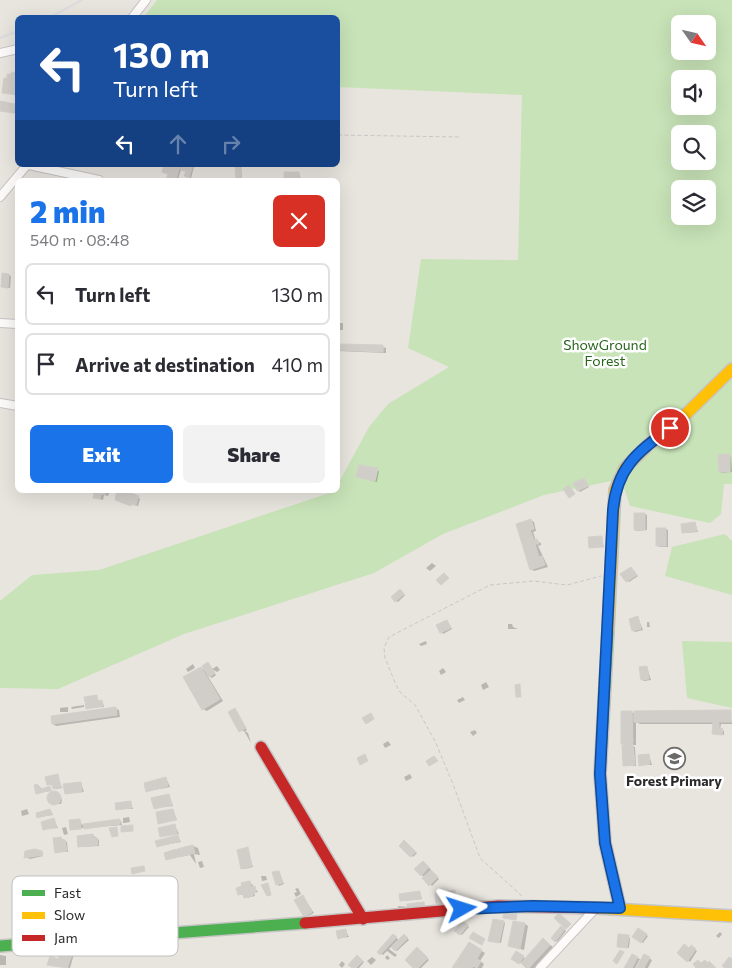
<!DOCTYPE html>
<html lang="en">
<head>
<meta charset="utf-8">
<style>
  body { margin:0; font-family:Commissioner,sans-serif; background:#f2f2f3; color:#2b2b33; height:100vh; display:flex; flex-direction:column; font-size:19px; white-space:nowrap }
  * { box-sizing:border-box; margin:0 }
  p { font-size:16px; color:#7c7c81 }
  .icon { flex:none; width:28px; height:28px; fill:none; stroke:currentColor; stroke-width:2; stroke-linecap:round; stroke-linejoin:round }
  .map { position:relative; flex:1; overflow:hidden }
  .sheet { position:absolute; left:15px; top:178px; width:325px; height:315px; display:flex; flex-direction:column; background:#fff; border-radius:8px; box-shadow:0 5px 20px #0002 }
  .sheet>* { flex:none }
  .banner { position:absolute; left:15px; top:15px; width:325px; height:152px; border-radius:8px; box-shadow:0 5px 20px #0002; background:#1a4fa0; color:#fff; overflow:hidden }
  .needle { width:32px; rotate:124deg }
  .controls { position:absolute; left:671px; top:15px; display:grid; gap:10px }
  .controls a { display:grid; place-items:center; width:45px; height:45px; border-radius:8px; background:#fff; box-shadow:0 5px 20px #0002; font-size:25px }
  .pin { position:absolute; display:grid; place-items:center; width:42px; height:42px; color:#fff; margin:-21px; border:2px solid #fff; border-radius:50%; box-shadow:0 1px 5px #0007 }
  .me { position:absolute; width:55px; margin:-28px; rotate:84deg; stroke-linejoin:round; filter:drop-shadow(0 0 4px #0008) }
  .turn { display:flex; align-items:center; gap:18px; height:105px; padding:0 15px; font-size:22px }
  .turn .icon { width:65px; height:65px; stroke-width:2.5 }
  .turn b { display:block; font-size:35px; line-height:42px }
  .lanes { display:flex; align-items:center; height:48px; padding:0 15px; background:#0003; justify-content:center; gap:25px; direction:ltr }
  .lanes .off { opacity:.35 }
  .round { display:grid; place-items:center; flex:none; width:52px; height:52px; border-radius:8px; background:#f2f2f3 }
  .headline { display:flex; align-items:center; justify-content:space-between; height:85px; padding:0 15px }
  h1 { font-size:30px; font-weight:800; line-height:38px; color:#1a73e8 }
  .action { display:flex; gap:10px; margin-top:auto; padding:10px 15px }
  .action a { flex:1; height:58px; border-radius:8px; background:#1a73e8; color:#fff; font-size:20px; font-weight:800; line-height:58px; text-align:center }
  .action a+a { background:#f2f2f3; color:#2b2b33 }
  ul { padding:0; list-style:none }
  li { display:flex; align-items:center; gap:15px; height:62px; margin:0 10px 8px; padding:0 5px; border:2px solid #e1e1e2; border-radius:8px }
  li div { flex:1 }
  li b { display:block; font-size:19px }
  li em { font-style:normal }
  .map>svg:first-child { display:block }
</style>
</head>
<body>
<div class="map">
<svg width="732" height="968" viewBox="0 0 732 968">
  <rect width="100%" height="100%" fill="#e8e5df"/>
  <path fill="#c8e3b8" fill-rule="evenodd" d="M 157,0 L 732,0 L 732,484 L 724,484 L 721,514 L 710,523 L 630,506 L 621,479 L 544,495 L 443,534 L 374,573 L 184,634 L 58,689 L 0,688 L 0,601 L 32,575 L 99,570 L 338,490 L 338,484 L 369,427 L 388,404 L 449,367 L 408,348 L 421,259 L 518,260 L 522,95 L 338,87 L 338,18 L 144,17 ZM 680,24 L 708,24 L 708,51 L 680,51 ZM 680,79 L 708,79 L 708,106 L 680,106 ZM 680,134 L 708,134 L 708,161 L 680,161 ZM 680,189 L 708,189 L 708,216 L 680,216 Z
    M 725,534 L 732,541 L 732,595 L 665,576 L 672,547 Z
    M 682,641 L 732,642 L 732,708 L 687,698 Z"/>
  <path fill="#0003" d="M 0,103 L 17,106 L 15,113 L 0,110 Z
    M 172,165 L 194,167 L 191,178 L 188,177 L 187,171 L 181,169 L 178,180 L 168,180 Z
    M 236,165 L 241,165 L 242,180 L 237,180 Z
    M 285,173 L 299,173 L 301,180 L 285,180 Z
    M 9,275 L 11,276 L 10,288 L 5,288 L 3,286 Z
    M 340,323 L 343,323 L 343,330 L 340,330 Z
    M 338,345 L 383,347 L 386,348 L 386,353 L 338,351 Z
    M 729,456 L 731,457 L 732,472 L 722,473 L 720,472 Z
    M 377,470 L 379,471 L 377,482 L 358,477 Z
    M 584,479 L 589,487 L 580,492 L 578,490 Z
    M 86,490 L 110,490 L 108,496 L 104,495 L 103,500 L 94,497 L 95,493 Z
    M 138,497 L 140,499 L 138,506 L 121,502 Z
    M 645,514 L 647,515 L 647,530 L 637,531 L 635,530 Z
    M 531,520 L 534,522 L 536,531 L 533,532 L 536,541 L 541,543 L 541,545 L 538,546 L 548,567 L 534,571 L 531,569 L 517,524 Z
    M 695,523 L 698,532 L 683,533 L 682,525 Z
    M 666,529 L 668,530 L 668,547 L 660,547 L 658,546 Z
    M 601,537 L 604,547 L 590,547 Z
    M 432,563 L 436,566 L 430,571 L 426,568 Z
    M 631,568 L 638,576 L 629,582 L 627,581 Z
    M 400,590 L 405,595 L 398,602 L 396,601 Z
    M 638,618 L 643,630 L 635,632 L 633,630 Z
    M 447,621 L 452,629 L 443,634 L 438,625 Z
    M 647,622 L 649,622 L 650,627 L 647,627 Z
    M 508,624 L 512,624 L 513,627 L 518,629 L 508,629 Z
    M 426,641 L 427,644 L 421,646 L 419,644 Z
    M 193,664 L 195,668 L 188,672 L 186,669 Z
    M 208,664 L 212,669 L 217,666 L 220,670 L 217,672 L 212,669 L 216,675 L 212,678 L 207,675 L 223,701 L 207,711 L 203,709 L 201,668 L 207,671 Z
    M 647,667 L 651,680 L 644,681 L 642,679 Z
    M 443,668 L 446,672 L 441,675 L 439,671 Z
    M 486,682 L 489,687 L 483,690 L 481,685 Z
    M 96,696 L 99,702 L 103,703 L 104,707 L 87,708 L 89,703 L 86,701 Z
    M 463,697 L 465,700 L 459,703 L 457,700 Z
    M 84,705 L 84,707 L 72,709 L 71,707 Z
    M 68,707 L 68,712 L 60,712 L 60,708 Z
    M 115,708 L 119,710 L 120,717 L 56,726 L 53,724 Z
    M 235,710 L 247,730 L 245,731 L 248,733 L 251,743 L 244,731 L 240,731 Z
    M 730,711 L 732,724 L 721,724 L 720,730 L 724,731 L 724,735 L 713,733 L 714,724 L 640,724 L 636,722 L 636,745 L 631,745 L 635,747 L 636,766 L 625,765 L 628,746 L 623,743 L 622,713 Z
    M 475,730 L 477,733 L 473,736 L 470,732 Z
    M 388,741 L 391,745 L 385,748 L 383,744 Z
    M 649,755 L 652,765 L 640,765 L 639,756 Z
    M 410,774 L 412,778 L 406,781 L 404,777 Z
    M 57,775 L 62,788 L 56,789 L 53,785 L 49,785 Z
    M 166,778 L 170,787 L 148,791 Z
    M 81,783 L 84,792 L 66,793 Z
    M 49,788 L 53,793 L 59,793 L 62,800 L 61,804 L 53,804 L 49,796 L 51,791 L 38,793 Z
    M 169,795 L 173,806 L 155,808 Z
    M 130,802 L 133,809 L 117,809 Z
    M 27,809 L 29,814 L 22,816 L 21,811 Z
    M 173,810 L 177,820 L 159,823 Z
    M 50,811 L 53,815 L 38,817 Z
    M 129,817 L 130,822 L 124,823 L 121,822 L 122,825 L 71,829 L 80,820 L 82,825 L 119,820 L 123,823 L 123,818 Z
    M 54,820 L 58,828 L 44,829 Z
    M 175,826 L 179,834 L 162,836 Z
    M 66,827 L 68,834 L 64,835 L 62,828 Z
    M 93,835 L 99,840 L 99,846 L 80,847 Z
    M 177,836 L 181,842 L 158,846 Z
    M 61,838 L 67,842 L 68,852 L 56,852 Z
    M 406,843 L 417,853 L 413,857 L 400,846 Z
    M 193,846 L 198,848 L 200,855 L 194,854 L 196,864 L 190,855 L 167,859 L 165,853 Z
    M 247,849 L 253,867 L 244,869 L 242,868 Z
    M 40,852 L 43,856 L 30,859 L 25,857 Z
    M 202,861 L 204,867 L 200,868 L 198,862 Z
    M 425,863 L 439,879 L 432,886 L 422,875 Z
    M 279,872 L 284,884 L 279,886 L 277,884 Z
    M 261,876 L 266,876 L 267,880 L 262,881 Z
    M 250,882 L 258,892 L 254,893 L 255,896 L 247,898 L 244,895 L 239,894 Z
    M 298,888 L 301,894 L 296,897 L 294,893 L 297,892 L 295,889 Z
    M 455,892 L 457,903 L 438,904 Z
    M 420,893 L 422,899 L 401,901 Z
    M 303,897 L 314,913 L 306,917 L 304,916 Z
    M 424,903 L 426,909 L 398,910 L 398,906 L 408,907 Z
    M 460,920 L 469,927 L 462,935 L 456,931 L 460,926 Z
    M 504,922 L 505,923 L 501,943 L 491,941 Z
    M 525,924 L 528,926 L 524,950 L 509,946 Z
    M 564,929 L 566,931 L 557,942 L 555,940 Z
    M 345,930 L 349,937 L 339,938 Z
    M 639,930 L 648,936 L 643,943 L 634,936 Z
    M 720,932 L 722,934 L 719,938 L 716,936 Z
    M 406,936 L 409,940 L 397,951 L 392,946 L 389,949 L 397,955 L 395,957 L 387,951 L 383,955 L 379,952 L 395,937 L 399,940 Z
    M 628,937 L 630,938 L 629,948 L 620,947 Z
    M 546,942 L 553,947 L 534,968 L 528,968 L 513,958 L 517,953 L 526,959 Z
    M 470,944 L 485,953 L 480,961 L 484,964 L 482,968 L 454,968 Z
    M 693,948 L 697,951 L 690,962 L 678,953 Z
    M 419,950 L 429,960 L 421,968 L 415,968 Z
    M 72,953 L 74,954 L 70,968 L 51,965 Z
    M 0,955 L 6,956 L 6,965 L 0,965 Z
    M 387,955 L 390,958 L 388,960 L 385,958 Z
    M 632,956 L 640,959 L 635,968 L 626,968 Z
    M 645,956 L 652,960 L 648,968 L 638,968 Z
    M 359,957 L 364,962 L 359,968 L 353,968 Z
    M 372,957 L 376,960 L 371,965 L 367,961 Z
    M 342,961 L 345,964 L 342,968 L 339,965 Z"/>
  <path fill="#d1ceca" stroke="#d3d0cb" d="M 12,72 L 18,73 L 18,95 L 2,93 L 4,78 L 7,78 L 7,74 L 11,74 Z
    M 0,101 L 15,104 L 14,113 L 0,111 Z
    M 164,165 L 180,165 L 176,180 L 166,180 L 168,174 L 162,172 Z
    M 182,165 L 193,165 L 189,178 L 184,176 L 186,171 L 180,170 Z
    M 235,165 L 240,165 L 241,180 L 236,180 Z
    M 284,172 L 299,172 L 299,180 L 284,180 Z
    M 2,273 L 9,274 L 8,288 L 1,287 Z
    M 338,344 L 383,345 L 383,352 L 338,350 Z
    M 730,454 L 730,472 L 719,472 L 718,455 Z
    M 359,465 L 378,468 L 375,481 L 356,477 Z
    M 584,478 L 588,486 L 577,491 L 573,483 Z
    M 569,485 L 575,494 L 569,498 L 563,489 Z
    M 84,490 L 107,490 L 105,495 L 101,494 L 100,499 L 93,498 L 94,493 Z
    M 122,490 L 139,496 L 136,505 L 131,504 L 131,506 L 115,500 L 117,491 L 121,492 Z
    M 634,513 L 645,513 L 645,530 L 634,530 Z
    M 531,519 L 534,529 L 530,530 L 534,540 L 537,539 L 539,544 L 535,544 L 539,557 L 542,556 L 545,565 L 530,570 L 516,524 Z
    M 695,522 L 697,531 L 682,533 L 681,524 Z
    M 656,528 L 666,528 L 666,546 L 656,546 Z
    M 602,536 L 603,547 L 589,548 L 588,537 Z
    M 631,567 L 637,575 L 626,582 L 620,574 Z
    M 444,573 L 449,578 L 441,585 L 436,580 Z
    M 400,589 L 404,594 L 395,602 L 391,597 Z
    M 638,616 L 641,629 L 632,631 L 629,619 Z
    M 447,620 L 451,628 L 440,633 L 436,625 Z
    M 208,662 L 215,673 L 209,677 L 202,666 Z
    M 647,666 L 649,679 L 641,680 L 639,667 Z
    M 201,667 L 220,699 L 202,710 L 183,677 Z
    M 520,684 L 521,697 L 516,697 L 515,685 Z
    M 97,695 L 98,701 L 102,700 L 103,706 L 86,709 L 85,703 L 90,702 L 85,702 L 84,697 Z
    M 116,707 L 117,715 L 52,724 L 51,716 Z
    M 235,708 L 246,728 L 239,732 L 228,712 Z
    M 731,710 L 731,722 L 634,722 L 634,711 Z
    M 621,711 L 632,711 L 633,743 L 621,744 Z
    M 371,713 L 374,719 L 366,724 L 362,718 Z
    M 713,722 L 719,723 L 719,728 L 723,729 L 722,735 L 712,734 Z
    M 633,744 L 635,765 L 623,766 L 622,745 Z
    M 365,754 L 368,761 L 360,765 L 357,758 Z
    M 649,754 L 650,764 L 639,766 L 638,755 Z
    M 434,756 L 438,761 L 429,766 L 426,761 Z
    M 58,774 L 61,787 L 53,789 L 52,784 L 47,785 L 45,777 Z
    M 166,777 L 168,786 L 146,792 L 144,783 Z
    M 81,782 L 82,792 L 65,794 L 63,784 Z
    M 37,784 L 42,789 L 50,786 L 51,790 L 36,794 L 34,785 Z
    M47 798a7 7 0 1 1 14 0a7 7 0 1 1-14 0Z
    M 169,794 L 172,805 L 154,809 L 151,798 Z
    M 131,801 L 132,808 L 116,810 L 115,803 Z
    M 50,809 L 52,814 L 37,818 L 36,813 Z
    M 173,809 L 176,820 L 158,824 L 156,812 Z
    M 54,818 L 57,827 L 43,830 L 41,822 Z
    M 80,819 L 81,829 L 70,830 L 69,820 Z
    M 120,819 L 120,824 L 84,829 L 83,824 Z
    M 175,824 L 177,834 L 160,837 L 158,828 Z
    M 133,825 L 133,831 L 121,832 L 121,826 Z
    M 117,827 L 118,836 L 112,837 L 109,828 Z
    M 93,834 L 94,838 L 97,838 L 98,845 L 78,847 L 77,836 Z
    M 178,835 L 180,841 L 157,847 L 155,841 Z
    M 61,837 L 62,840 L 65,840 L 67,851 L 55,853 L 53,838 Z
    M 404,840 L 416,852 L 410,857 L 399,846 Z
    M 193,845 L 195,853 L 179,857 L 177,849 Z
    M 248,847 L 252,866 L 241,869 L 237,850 Z
    M 35,849 L 42,851 L 43,855 L 24,858 L 25,851 Z
    M 176,849 L 178,857 L 166,860 L 164,853 Z
    M 423,861 L 429,867 L 421,876 L 414,869 Z
    M 144,866 L 145,871 L 132,874 L 131,868 Z
    M 431,870 L 438,877 L 429,886 L 422,878 Z
    M 279,871 L 283,883 L 276,885 L 272,872 Z
    M 250,881 L 251,887 L 255,886 L 256,892 L 253,892 L 253,896 L 244,898 L 243,894 L 238,895 L 236,888 L 242,886 L 241,883 Z
    M 268,883 L 271,895 L 267,896 L 261,885 Z
    M 455,890 L 456,902 L 436,904 L 435,893 Z
    M 420,891 L 421,899 L 400,901 L 399,894 Z
    M 303,895 L 312,912 L 304,917 L 294,900 Z
    M 424,902 L 425,909 L 407,911 L 407,904 Z
    M 504,912 L 517,913 L 516,920 L 503,918 Z
    M 559,913 L 571,924 L 566,929 L 554,918 Z
    M 458,917 L 468,925 L 460,935 L 454,931 L 458,926 L 454,922 Z
    M 493,919 L 504,921 L 499,943 L 488,941 Z
    M 513,921 L 525,923 L 520,949 L 508,946 Z
    M 561,926 L 565,929 L 555,942 L 551,938 Z
    M 638,928 L 647,934 L 641,943 L 632,937 Z
    M 346,929 L 347,936 L 338,939 L 336,931 Z
    M 473,932 L 485,939 L 482,945 L 469,938 Z
    M 393,934 L 397,937 L 380,955 L 377,952 Z
    M 404,934 L 408,938 L 395,951 L 391,947 Z
    M 618,934 L 629,935 L 627,948 L 617,947 Z
    M 543,938 L 550,945 L 529,968 L 526,968 L 521,963 Z
    M 469,942 L 482,950 L 477,959 L 481,961 L 477,968 L 473,966 L 472,968 L 452,968 Z
    M 684,944 L 689,948 L 691,945 L 696,949 L 687,962 L 677,953 Z
    M 417,947 L 428,958 L 418,968 L 413,968 L 405,960 Z
    M 61,948 L 73,952 L 67,968 L 47,965 L 50,956 L 58,959 Z
    M 620,950 L 624,952 L 617,964 L 613,961 Z
    M 516,951 L 524,956 L 519,964 L 511,959 Z
    M 632,954 L 638,957 L 632,968 L 624,968 Z
    M 644,954 L 650,957 L 644,968 L 636,968 Z
    M 357,955 L 363,961 L 356,968 L 352,968 L 348,965 Z
    M 729,957 L 732,959 L 732,968 L 725,968 L 722,966 Z
    M 698,960 L 701,963 L 705,960 L 708,963 L 709,961 L 716,968 L 696,968 L 693,964 Z"/>
  <g fill="none" stroke-linecap="round" stroke-linejoin="round">
    <defs>
      <path id="street" d="M 132,18 L 146,0
        M 0,53 L 18,49
        M 29,165 L 99,180
        M 0,197 L 27,165
        M 0,323 L 18,324
        M 0,403 L 18,406
        M 540,968 L 595,909"/>
      <path id="fast" d="M 608,631 L 600,774 L 605,843 L 620,908
        M 0,946 L 305,923"/>
      <path id="slow" d="M 608,631 L 615,490 L 625,468 L 648,445 L 683,417 L 732,369
        M 597,908 L 732,916"/>
      <path id="jam" d="M 261,747 L 363,919
        M 305,923 L 498,906 L 597,908"/>
    </defs>
    <use href="#street" stroke="#c6c4c4" stroke-width="10"/>
    <use href="#fast" stroke="#c6c4c4" stroke-width="14"/>
    <use href="#slow" stroke="#c6c4c4" stroke-width="14"/>
    <use href="#jam" stroke="#c6c4c4" stroke-width="14"/>
    <path stroke="#c8c7c7" stroke-width="1" stroke-dasharray="4 2.5" stroke-linecap="butt" d="M 338,135 L 460,137
      M 522,896 L 480,858 L 453,784 L 435,741 L 415,705 L 400,692 L 396,685 L 385,658 L 384,648 L 389,637 L 490,585 L 534,581 L 567,585 L 601,576"/>
    <use href="#street" stroke="#fcfbfa" stroke-width="8"/>
    <use href="#fast" stroke="#4caf50" stroke-width="11"/>
    <use href="#slow" stroke="#ffc107" stroke-width="11"/>
    <use href="#jam" stroke="#c62828" stroke-width="11"/>
    <path stroke="#dddcde" stroke-width="2.5" d="M 49,18 L 82,0
      M 0,38 L 18,31"/>
  </g>
  <g fill="none" stroke-linecap="round" stroke-linejoin="round">
    <defs>
      <path id="route" d="M 462,909 L 533,906 L 620,908 L 605,843 L 600,774 L 613,510 C 617,467 637,453 670,428"/>
    </defs>
    <use href="#route" stroke="#114b97" stroke-width="12"/>
    <use href="#route" stroke="#1a73e8" stroke-width="9"/>
  </g>
  <defs>
    <symbol id="school-ring" viewBox="-11 -11 22 22"><circle r="9.5" fill="#fff" stroke="#6c6b69" stroke-width="1.5"/><path d="M0-5L7-2L0 1L-7-2ZM-4 1L0 2.5L4 1V4Q0 6-4 4Z" fill="#6c6b69"/></symbol>
  </defs>
  <g fill-rule="evenodd">
    <use href="#school-ring" x="662" y="746" width="25" height="25"/>
  </g>
  <g text-anchor="middle" dominant-baseline="central" stroke-width="5" stroke-linejoin="round" paint-order="stroke">
    <g font-size="14" fill="#26661a" stroke="#fff">
      <text x="605" y="344">ShowGround<tspan x="605" dy="16">Forest</tspan></text>
    </g>
    <g font-size="14" font-weight="bold" fill="#2a2a2a" stroke="#fff">
      <text x="674" y="780">Forest Primary</text>
    </g>
  </g>
  <rect x="12" y="876" width="166" height="80" rx="8" fill="#fff" stroke="#bfbfbf" stroke-width="1"/>
  <rect x="22" y="890" width="23" height="6" fill="#4caf50"/>
  <rect x="22" y="912" width="23" height="7" fill="#ffc107"/>
  <rect x="22" y="935" width="23" height="6" fill="#c62828"/>
  <g font-size="14" fill="#2a2a2a">
    <text x="54" y="898">Fast</text>
    <text x="54" y="920">Slow</text>
    <text x="54" y="943">Jam</text>
  </g>
</svg>
<div class="controls">
<a><svg class="needle" viewBox="-14 -14 28 28"><path d="M0-13l5 13h-10z" fill="#e53935"/><path d="M0 13l5-13h-10z" fill="#7c7c81"/></svg></a>
<a><svg class="icon" aria-label="sound" viewBox="0 0 24 24"><path d="M4 9h4l5-4v14l-5-4H4zM17 9q2 3 0 6"/></svg></a>
<a><svg class="icon" aria-label="search" viewBox="0 0 24 24"><circle cx="10" cy="10" r="6"/><path d="M15 15l6 6"/></svg></a>
<a><svg class="icon" aria-label="layers" viewBox="0 0 24 24"><path d="M12 4l9 5-9 5-9-5zM3 14l9 5 9-5"/></svg></a>
</div>
<div class="pin" style="left:670px;top:428px;background:#d93025"><svg class="icon" aria-label="arrive" viewBox="0 0 24 24"><path d="M6 21V4h12l-3 4 3 4H6"/></svg></div>
<svg class="me" style="left:462px;top:909px" viewBox="-20 -20 40 40"><path d="M0-17L14 15 0 8-14 15z" fill="#1a73e8" stroke="#fff" stroke-width="4"/></svg>
<div class="banner">
<div class="turn"><svg class="icon" aria-label="left" viewBox="0 0 24 24"><path d="M17 20v-9H6M10 6l-5 5 5 5"/></svg><div><b>130 m</b>Turn left</div></div>
<div class="lanes"><svg class="icon" aria-label="left" viewBox="0 0 24 24"><path d="M17 20v-9H6M10 6l-5 5 5 5"/></svg><svg class="icon off" aria-label="ahead" viewBox="0 0 24 24"><path d="M12 20V5M6 11l6-6 6 6"/></svg><svg class="icon off" aria-label="right" viewBox="0 0 24 24"><path d="M7 20v-9h11M14 6l5 5-5 5"/></svg></div>
</div>
<section class="sheet">
<div class="headline"><div><h1>2 min</h1><p>540 m · 08:48</p></div><a class="round" style="background:#d93025;color:#fff"><svg class="icon" aria-label="close" viewBox="0 0 24 24"><path d="M6 6l12 12M18 6L6 18"/></svg></a></div>
<ul>
<li><svg class="icon" aria-label="left" viewBox="0 0 24 24"><path d="M17 20v-9H6M10 6l-5 5 5 5"/></svg><div><b>Turn left</b></div><em>130 m</em></li>
<li><svg class="icon" aria-label="arrive" viewBox="0 0 24 24"><path d="M6 21V4h12l-3 4 3 4H6"/></svg><div><b>Arrive at destination</b></div><em>410 m</em></li>
</ul>
<div class="action"><a>Exit</a><a>Share</a></div>
</section>
</div>
</body>
</html>
